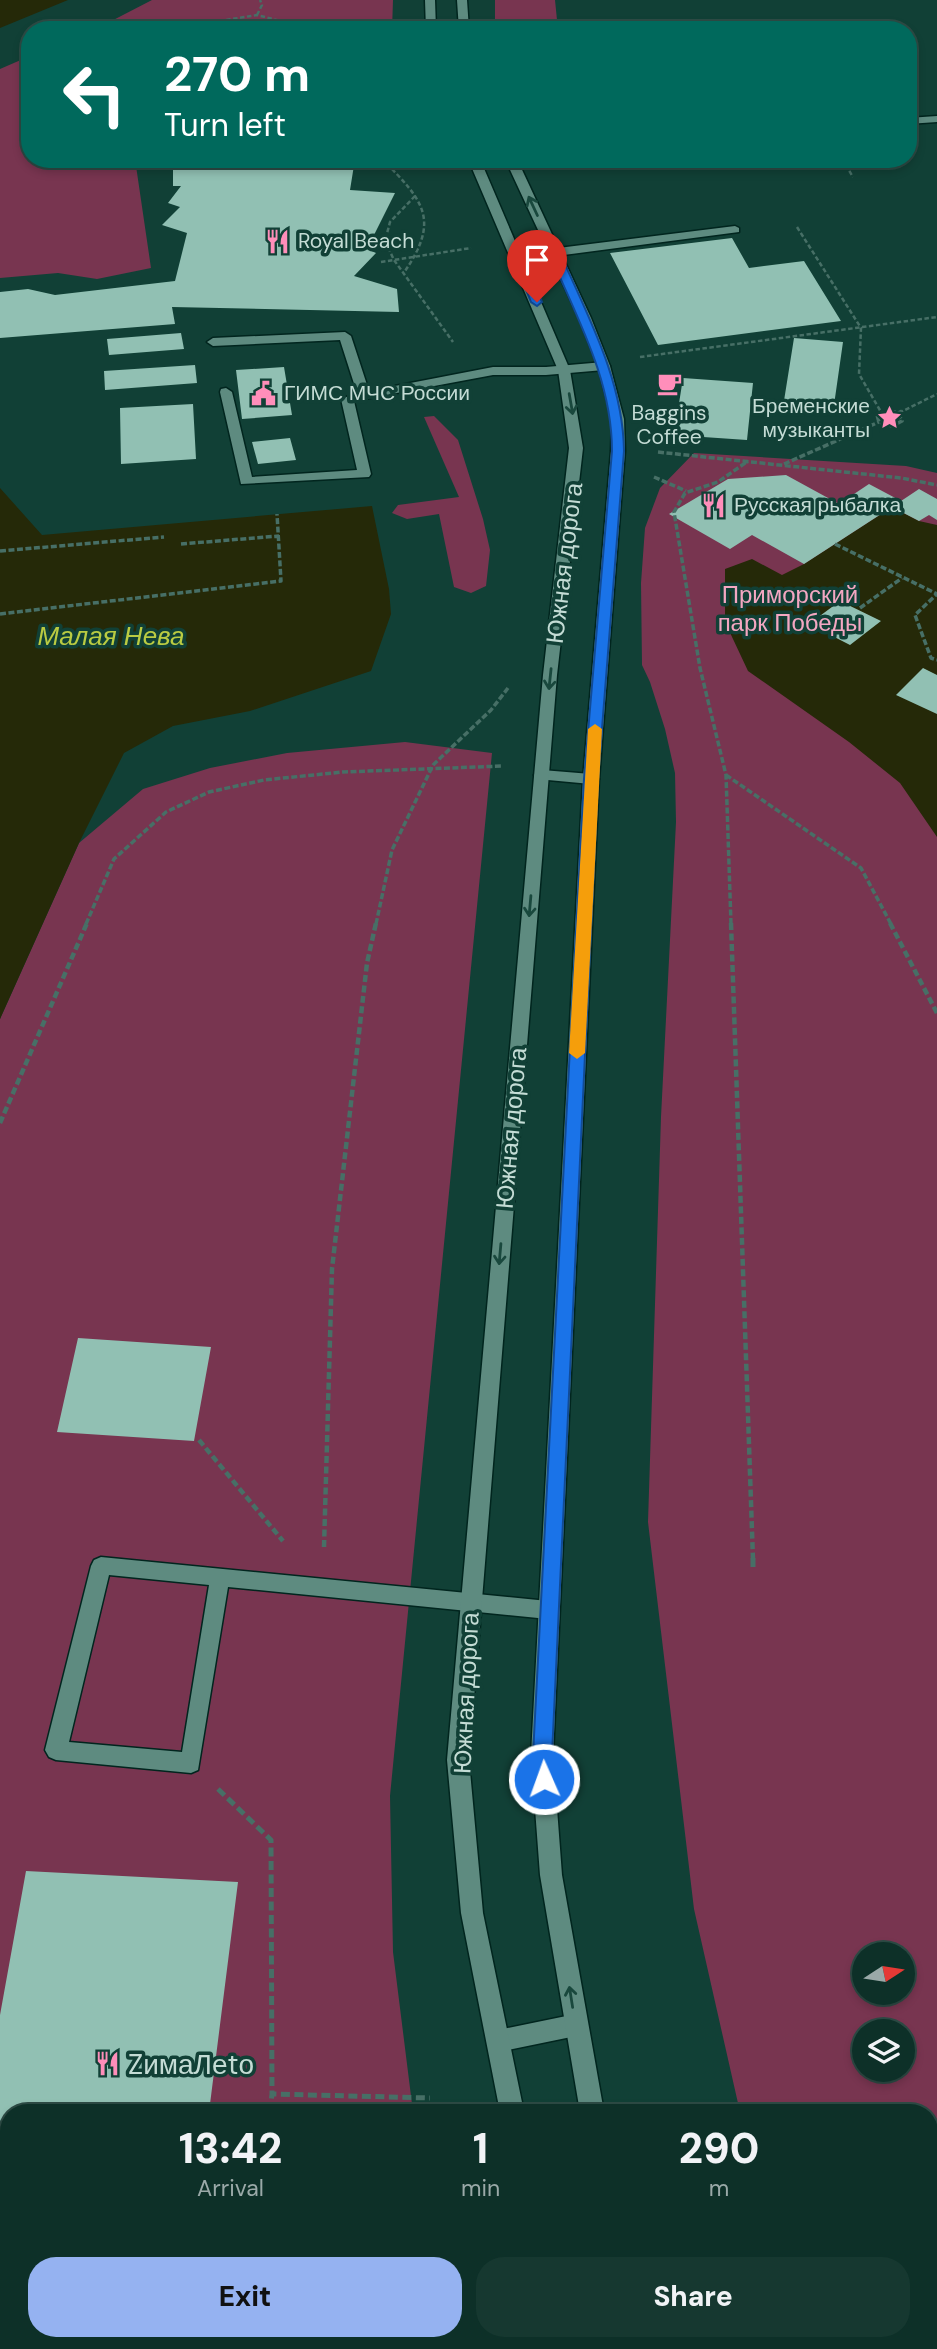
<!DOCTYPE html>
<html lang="en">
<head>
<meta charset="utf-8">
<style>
  body { margin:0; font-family:"DM Sans",sans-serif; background:#163830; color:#f1f3f6; height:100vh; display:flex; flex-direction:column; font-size:26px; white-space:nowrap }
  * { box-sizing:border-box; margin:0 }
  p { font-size:23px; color:#9aa9a8 }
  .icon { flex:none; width:38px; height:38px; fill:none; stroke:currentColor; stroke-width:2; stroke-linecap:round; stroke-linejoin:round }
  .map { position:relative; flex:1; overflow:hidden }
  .drawer { position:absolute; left:0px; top:2104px; width:938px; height:247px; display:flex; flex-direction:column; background:#0d3028; border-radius:28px 28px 0 0; box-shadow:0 4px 10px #0003,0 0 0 2px #2d4b45 }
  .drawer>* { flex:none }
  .guide { position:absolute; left:21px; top:21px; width:896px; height:147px; border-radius:28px; box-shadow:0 4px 10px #0003,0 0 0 2px #2d4b45; background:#00695c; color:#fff; overflow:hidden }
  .needle { width:46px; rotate:78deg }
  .fabs { position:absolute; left:852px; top:1942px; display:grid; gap:14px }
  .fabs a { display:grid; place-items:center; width:63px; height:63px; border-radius:50%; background:#0d3028; box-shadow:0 4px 10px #0003,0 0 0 2px #2d4b45; font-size:35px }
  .pin { position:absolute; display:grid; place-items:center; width:60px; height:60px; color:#fff; margin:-72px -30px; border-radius:50% 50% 50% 0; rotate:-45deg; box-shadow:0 0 7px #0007 }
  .pin .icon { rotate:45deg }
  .me { position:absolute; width:77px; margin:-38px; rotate:358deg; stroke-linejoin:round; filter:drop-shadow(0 0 5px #0008) }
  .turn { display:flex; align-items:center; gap:24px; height:147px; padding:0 28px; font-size:32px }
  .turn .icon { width:91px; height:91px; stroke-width:2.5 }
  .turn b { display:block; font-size:49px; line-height:60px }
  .eta { display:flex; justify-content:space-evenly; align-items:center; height:119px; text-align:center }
  .eta b { font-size:42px; font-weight:800; line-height:49px }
  .button { display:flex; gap:14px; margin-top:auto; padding:14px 28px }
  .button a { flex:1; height:80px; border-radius:28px; background:#95b2f1; color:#111; font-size:28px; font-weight:800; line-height:80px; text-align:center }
  .button a+a { background:#163830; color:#f1f3f6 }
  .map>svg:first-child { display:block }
</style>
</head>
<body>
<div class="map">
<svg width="937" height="2349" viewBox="0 0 937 2349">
  <rect width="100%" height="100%" fill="#114036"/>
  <path fill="#783550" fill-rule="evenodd" d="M 152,0 L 393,0 L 392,30 L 94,30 Z
    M 495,0 L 555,0 L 558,30 L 495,30 Z
    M 30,56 L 30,159 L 135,159 L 151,268 L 97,279 L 58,273 L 0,278 L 0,69 Z
    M 434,416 L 458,440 L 483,519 L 490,550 L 486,586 L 471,593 L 454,587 L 439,514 L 407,519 L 392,513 L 398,505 L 459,497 L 424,417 Z
    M 694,453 L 906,466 L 937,473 L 937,2349 L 805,2349 L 802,2342 L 929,2342 L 929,2112 L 740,2112 L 694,1909 L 648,1522 L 661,1117 L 676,822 L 675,773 L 665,729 L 650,682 L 642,665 L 641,583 L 645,528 L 660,488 ZM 864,1955 L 903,1955 L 903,1993 L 864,1993 ZM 864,2032 L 903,2032 L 903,2070 L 864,2070 Z
    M 405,742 L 492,753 L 390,1796 L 393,1952 L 413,2112 L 9,2112 L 9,2342 L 458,2342 L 460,2349 L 0,2349 L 0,1019 L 79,843 L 143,789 L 210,768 L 287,753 Z"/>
  <path fill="#252908" d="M 0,0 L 68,0 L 0,28 Z
    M 0,488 L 42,535 L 372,506 L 389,589 L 391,614 L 371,671 L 250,711 L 173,726 L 124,753 L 79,843 L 0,1019 Z
    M 892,507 L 919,521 L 937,525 L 937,837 L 900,783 L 849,742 L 748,671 L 725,622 L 725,569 L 752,559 L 782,575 L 804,564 Z"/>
  <path fill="#91c0b3" d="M 173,159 L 355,159 L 350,190 L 395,193 L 367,249 L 376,253 L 354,276 L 397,289 L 399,312 L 172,307 L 175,324 L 0,338 L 0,292 L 28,289 L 55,295 L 175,281 L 187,233 L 162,225 L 180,207 L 168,203 L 181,186 L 173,186 Z
    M 732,238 L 749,268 L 804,261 L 841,321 L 658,345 L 610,253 Z
    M 181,333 L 184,349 L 109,355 L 107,339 Z
    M 794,338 L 843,342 L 833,412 L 783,407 Z
    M 195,365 L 197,383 L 105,390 L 104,371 Z
    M 284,367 L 292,415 L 242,419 L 236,370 Z
    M 683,378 L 753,383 L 747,440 L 674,435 Z
    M 193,404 L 196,459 L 121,464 L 120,408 Z
    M 290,438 L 296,460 L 258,464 L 252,442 Z
    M 786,475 L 839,504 L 869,484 L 901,501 L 919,489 L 937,499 L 937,520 L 929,515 L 919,521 L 892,507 L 804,564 L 752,535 L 730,549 L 669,514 L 728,479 Z
    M 840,601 L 881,621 L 850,645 L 809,624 Z
    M 923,668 L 937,675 L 937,714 L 896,695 Z
    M 78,1338 L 211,1347 L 194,1441 L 57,1432 Z
    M 26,1871 L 238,1882 L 209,2112 L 9,2112 L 9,2342 L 181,2342 L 180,2349 L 0,2349 L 0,2015 Z"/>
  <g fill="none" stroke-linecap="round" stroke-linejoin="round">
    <defs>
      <path id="service" d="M 735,226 L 739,228 L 739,232 L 518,261 L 512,257 L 518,253 Z
        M 345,332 L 351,336 L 369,391 L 493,367 L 546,367 L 604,362 L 610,366 L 604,370 L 546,375 L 493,375 L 354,401 L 371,474 L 369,477 L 241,484 L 220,392 L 221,389 L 226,388 L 232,392 L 252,477 L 357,470 L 341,399 L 357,393 L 340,340 L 213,346 L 207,342 L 213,338 Z
        M 542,770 L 591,774 L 599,779 L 591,784 L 537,779 L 534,775 Z
        M 101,1557 L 548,1601 L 555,1604 L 558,1610 L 555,1616 L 548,1619 L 228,1587 L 198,1770 L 191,1773 L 56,1760 L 49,1757 L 45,1750 L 91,1566 L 94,1560 ZM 109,1575 L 209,1585 L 182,1752 L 69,1742 Z
        M 576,2014 L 584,2017 L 587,2025 L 584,2033 L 576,2036 L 498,2052 L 490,2049 L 487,2041 L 490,2033 L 498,2030 Z"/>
      <path id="minor" d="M 425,0 L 435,0 L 436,30 L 426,30 Z
        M 457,0 L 467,0 L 469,30 L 459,30 Z
        M 937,116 L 937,122 L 908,124 L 908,118 Z
        M 468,159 L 480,159 L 570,370 L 583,448 L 557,675 L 469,1760 L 483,1913 L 524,2112 L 500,2112 L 461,1913 L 447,1760 L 543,675 L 569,448 L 558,370 Z
        M 505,159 L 517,159 L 591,318 L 610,366 L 624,419 L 625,451 L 599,779 L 553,1755 L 562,1875 L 604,2112 L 580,2112 L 540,1875 L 531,1755 L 583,779 L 611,451 L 612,419 L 598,366 L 579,318 Z
        M 553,2342 L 577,2342 L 579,2349 L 555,2349 Z
        M 633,2342 L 657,2342 L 659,2349 L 635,2349 Z"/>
    </defs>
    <use href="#service" stroke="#01251e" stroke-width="3"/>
    <use href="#minor" stroke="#01251e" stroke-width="3"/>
    <path stroke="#476f66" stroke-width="2.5" stroke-dasharray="4.5 2.5" stroke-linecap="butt" d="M 257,15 L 262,5 L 260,0
      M 164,30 L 257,15 L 315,30
      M 382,159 C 424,201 441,220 403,274
      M 842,159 L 853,177
      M 415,196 L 390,222 L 385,241 L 394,260 L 453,342
      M 797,227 L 861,328 L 859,374 L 881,412
      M 381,262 L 471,248
      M 640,357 L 937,317
      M 885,413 L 897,413
      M 899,413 L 937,394"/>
    <path stroke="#476f66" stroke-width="3.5" stroke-dasharray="6 2.5" stroke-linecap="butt" d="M 890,411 L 898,413 L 902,421 L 892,426 L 879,422 L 877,415 Z
      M 898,413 L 902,411
      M 658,452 L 901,478 L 937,485
      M 784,464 L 879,422
      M 654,477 L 686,491
      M 181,544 L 279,536
      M 835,544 L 937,594 L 915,615 L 931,658 L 937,660
      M 0,551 L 164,537
      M 860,608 L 902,578
      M 0,614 L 281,581 L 277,514
      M 726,775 L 861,868 L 891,924
      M 86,924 L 114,859 L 166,812 L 209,792 L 264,780 L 343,772 L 503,766
      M 376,924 L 392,850 L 433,765 L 491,710 L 508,688
      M 731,924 L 726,775 L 700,668 L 674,512 L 685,493 L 718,482 L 748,461"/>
    <path stroke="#476f66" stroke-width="4.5" stroke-dasharray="7 3.5" stroke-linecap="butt" d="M 731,923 L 753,1560
      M 890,923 L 937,1013
      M 0,1123 L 87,923
      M 199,1440 L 283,1541
      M 324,1547 L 332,1269 L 367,963 L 376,923"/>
    <path stroke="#476f66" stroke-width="5" stroke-dasharray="9 4.5" stroke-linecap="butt" d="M 753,1558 L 753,1571
      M 218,1789 L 271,1840 L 272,2094
      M 270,2112 L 272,2094 L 430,2098
      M 244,2349 L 245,2342"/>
    <use href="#service" fill="#5e8b80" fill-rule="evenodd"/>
    <use href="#minor" fill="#5e8b80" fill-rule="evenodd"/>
  </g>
  <defs><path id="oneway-shaft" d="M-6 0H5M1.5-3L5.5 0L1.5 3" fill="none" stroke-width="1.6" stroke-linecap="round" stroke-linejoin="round" transform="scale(1.75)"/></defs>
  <g stroke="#19483d">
    <use href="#oneway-shaft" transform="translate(533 206) rotate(-115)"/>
    <use href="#oneway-shaft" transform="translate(571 404) rotate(80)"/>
    <use href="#oneway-shaft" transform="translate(550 679) rotate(96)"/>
    <use href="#oneway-shaft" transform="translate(530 906) rotate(95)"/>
    <use href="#oneway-shaft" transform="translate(500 1254) rotate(95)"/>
    <use href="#oneway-shaft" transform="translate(571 1997) rotate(-99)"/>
  </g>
  <path fill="#1a73e8" stroke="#114b97" stroke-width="2" d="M 555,250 L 560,253 C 588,317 623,380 624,451 L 598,779 L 552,1755 L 554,1779 L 551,1785 L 544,1788 L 537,1785 L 533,1755 L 584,779 L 612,451 C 612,381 578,320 551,257 L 525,260 L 542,302 L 537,306 L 531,302 L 513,257 L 519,254 Z"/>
  <path fill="#f59e0b" d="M 595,724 L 602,729 L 585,1053 L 577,1059 L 569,1053 L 588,729 Z"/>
  <defs>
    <symbol id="restaurant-bare" viewBox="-9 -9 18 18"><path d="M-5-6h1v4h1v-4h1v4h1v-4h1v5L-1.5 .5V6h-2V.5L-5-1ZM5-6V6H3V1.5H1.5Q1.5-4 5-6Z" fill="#ff8eba" stroke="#114036" stroke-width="2.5" paint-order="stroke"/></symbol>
    <symbol id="cafe-bare" viewBox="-9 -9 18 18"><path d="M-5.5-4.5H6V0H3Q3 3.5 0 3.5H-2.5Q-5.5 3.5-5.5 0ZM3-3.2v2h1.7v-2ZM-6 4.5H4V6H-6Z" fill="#ff8eba" stroke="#114036" stroke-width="2.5" paint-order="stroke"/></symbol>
    <symbol id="civic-bare" viewBox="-9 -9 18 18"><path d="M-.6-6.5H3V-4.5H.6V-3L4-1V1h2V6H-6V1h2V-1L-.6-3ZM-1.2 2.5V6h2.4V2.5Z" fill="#ff8eba" stroke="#114036" stroke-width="2.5" paint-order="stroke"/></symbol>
    <symbol id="sight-bare" viewBox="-9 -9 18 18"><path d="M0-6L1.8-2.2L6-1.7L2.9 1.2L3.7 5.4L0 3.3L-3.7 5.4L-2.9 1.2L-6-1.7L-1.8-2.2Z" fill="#ff8eba" stroke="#114036" stroke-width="2.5" paint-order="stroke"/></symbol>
  </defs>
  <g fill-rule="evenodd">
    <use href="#restaurant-bare" x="260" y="224" width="35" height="35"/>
    <use href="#cafe-bare" x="652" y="366" width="35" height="35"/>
    <use href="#civic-bare" x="246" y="376" width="35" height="35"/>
    <use href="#sight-bare" x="872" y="400" width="35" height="35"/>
    <use href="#restaurant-bare" x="696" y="488" width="35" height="35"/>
    <use href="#restaurant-bare" x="90" y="2046" width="35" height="35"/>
  </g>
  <g text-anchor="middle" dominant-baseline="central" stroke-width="7" stroke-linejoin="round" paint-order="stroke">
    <g font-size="21" fill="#c4dcd5" stroke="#114036" text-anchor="start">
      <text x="298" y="241">Royal Beach</text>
      <text x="284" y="393">ГИМС МЧС России</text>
      <text x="870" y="406" text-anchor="end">Бременские<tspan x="870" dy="24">музыканты</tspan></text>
      <text x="669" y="413" text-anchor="middle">Baggins<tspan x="669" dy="24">Coffee</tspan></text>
      <text x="734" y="505">Русская рыбалка</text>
    </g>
    <g font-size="24" fill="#c4dcd5" stroke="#114036">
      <text transform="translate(564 563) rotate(-83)">Южная дорога</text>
      <text transform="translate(511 1128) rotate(-85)">Южная дорога</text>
      <text transform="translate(466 1693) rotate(-87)">Южная дорога</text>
    </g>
    <g font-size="24" fill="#f3a7c2" stroke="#114036">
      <text x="790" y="594">Приморский<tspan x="790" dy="28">парк Победы</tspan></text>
    </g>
    <g font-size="26" font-style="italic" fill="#bacb42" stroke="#114036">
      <text x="111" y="636">Малая Нева</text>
    </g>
    <g font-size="28" fill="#c4dcd5" stroke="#114036" text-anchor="start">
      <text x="128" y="2064">ZимаЛеtо</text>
    </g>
  </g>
</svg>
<div class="fabs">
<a><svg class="needle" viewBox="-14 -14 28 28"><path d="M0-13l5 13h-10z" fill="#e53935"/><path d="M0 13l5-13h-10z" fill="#9aa9a8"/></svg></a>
<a><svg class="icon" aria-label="layers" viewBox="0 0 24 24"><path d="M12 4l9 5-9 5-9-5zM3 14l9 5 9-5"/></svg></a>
</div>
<div class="pin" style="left:537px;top:302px;background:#d93025"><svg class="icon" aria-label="arrive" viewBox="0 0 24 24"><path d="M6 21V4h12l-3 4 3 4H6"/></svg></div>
<svg class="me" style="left:544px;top:1779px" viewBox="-20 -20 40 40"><circle r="17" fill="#1a73e8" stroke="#fff" stroke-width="3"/><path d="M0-11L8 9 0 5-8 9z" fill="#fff"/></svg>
<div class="guide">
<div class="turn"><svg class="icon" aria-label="left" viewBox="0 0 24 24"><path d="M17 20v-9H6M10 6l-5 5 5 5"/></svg><div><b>270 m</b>Turn left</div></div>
</div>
<section class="drawer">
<div class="eta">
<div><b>13:42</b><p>Arrival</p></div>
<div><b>1</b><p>min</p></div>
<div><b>290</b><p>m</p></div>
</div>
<div class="button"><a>Exit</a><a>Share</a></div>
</section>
</div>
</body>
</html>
